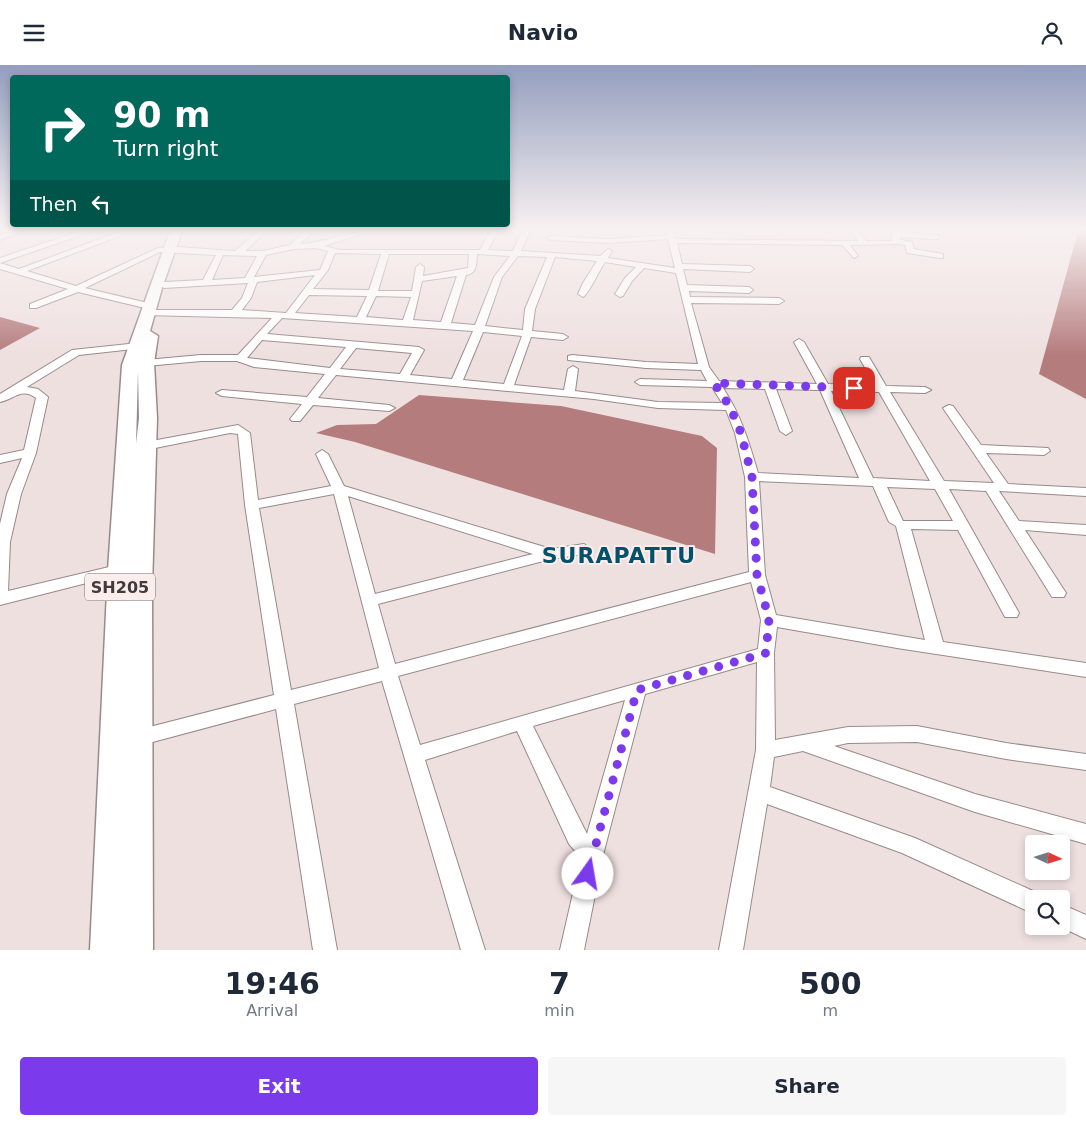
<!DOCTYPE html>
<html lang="en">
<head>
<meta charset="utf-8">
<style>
  body { margin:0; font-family:"DejaVu Sans",sans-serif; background:#f6f6f7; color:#1f2937; height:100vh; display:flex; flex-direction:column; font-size:19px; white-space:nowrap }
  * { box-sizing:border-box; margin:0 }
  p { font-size:16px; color:#747a83 }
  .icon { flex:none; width:28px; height:28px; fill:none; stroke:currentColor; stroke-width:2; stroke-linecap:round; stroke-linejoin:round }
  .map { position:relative; height:885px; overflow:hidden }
  .side { display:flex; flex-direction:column; background:#fff; flex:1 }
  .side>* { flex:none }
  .guide { position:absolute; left:10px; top:10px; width:500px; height:152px; border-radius:5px; box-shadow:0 2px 8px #0003; background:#00695c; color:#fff; overflow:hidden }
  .needle { width:32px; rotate:94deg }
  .fabs { position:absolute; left:1025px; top:770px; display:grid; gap:10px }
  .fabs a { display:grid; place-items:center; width:45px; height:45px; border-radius:5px; background:#fff; box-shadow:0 2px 8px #0003; font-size:25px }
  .pin { position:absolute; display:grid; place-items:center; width:42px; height:42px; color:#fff; margin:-21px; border-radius:10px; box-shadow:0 2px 8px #0006 }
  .me { position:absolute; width:55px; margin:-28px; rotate:13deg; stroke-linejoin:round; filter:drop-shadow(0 0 4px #0008) }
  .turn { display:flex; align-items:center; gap:18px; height:105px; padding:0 20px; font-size:22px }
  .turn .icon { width:65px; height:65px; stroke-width:2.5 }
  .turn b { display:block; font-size:35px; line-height:42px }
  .then { display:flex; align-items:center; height:48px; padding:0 20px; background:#0003; gap:10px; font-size:19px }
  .eta { display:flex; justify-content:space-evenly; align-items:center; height:85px; text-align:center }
  .eta b { font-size:30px; font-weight:700; line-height:35px }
  .action { display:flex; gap:10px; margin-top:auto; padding:10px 20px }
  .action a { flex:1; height:58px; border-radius:5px; background:#7c3aed; color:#fff; font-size:20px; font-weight:700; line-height:58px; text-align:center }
  .action a+a { background:#f6f6f7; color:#1f2937 }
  header { display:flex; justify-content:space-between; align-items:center; height:65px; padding:0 20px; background:#fff; font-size:22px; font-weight:700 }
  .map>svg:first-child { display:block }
</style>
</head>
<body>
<header><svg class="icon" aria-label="menu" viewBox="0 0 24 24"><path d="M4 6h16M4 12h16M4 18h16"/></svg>Navio<svg class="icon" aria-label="person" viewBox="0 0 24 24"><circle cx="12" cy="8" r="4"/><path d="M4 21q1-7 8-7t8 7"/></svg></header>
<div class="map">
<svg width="1086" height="885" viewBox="0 0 1086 885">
  <rect width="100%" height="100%" fill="#efe0e0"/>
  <path fill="#b57c7e" d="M 1078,166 L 1086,166 L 1086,334 L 1039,309 Z
    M 0,252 L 40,263 L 0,285 Z
    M 419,330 L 561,341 L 702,371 L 717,383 L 715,489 L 355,377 L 316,368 L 337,360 L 376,359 Z"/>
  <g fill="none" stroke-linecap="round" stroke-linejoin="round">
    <defs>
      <path id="minor" d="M 12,166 L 22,167 L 0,175 L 0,170 Z
        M 80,166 L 93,166 L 0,198 L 0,193 Z
        M 121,166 L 133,166 L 27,206 L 76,221 L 158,183 L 178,182 L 235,186 L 258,166 L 267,166 L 245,186 L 263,186 L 290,180 L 305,166 L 314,166 L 300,179 C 325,178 346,166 371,166 L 324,181 L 340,185 L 480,185 L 490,166 L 498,166 L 488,185 L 513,186 L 522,166 L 530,166 L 521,186 L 600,191 L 608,184 L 612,186 L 608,193 L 675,203 L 668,174 L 609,178 L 551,175 L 547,173 L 551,171 L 609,174 L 667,170 L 665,166 L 673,166 L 676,174 L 858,176 L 851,166 L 859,166 L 866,176 L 892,176 L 892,166 L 938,170 L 938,174 L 935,174 L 900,172 L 901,175 L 912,177 L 914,184 L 943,189 L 943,193 L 940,193 L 907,188 L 905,180 L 898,179 L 850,180 L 858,191 L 854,193 L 842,180 L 677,178 L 682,199 L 750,201 L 754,204 L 750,207 L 683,204 L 687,220 L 749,222 L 753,225 L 749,228 L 689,226 L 690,232 L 779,233 L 784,236 L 779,239 L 691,238 L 709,302 L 719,316 L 817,319 L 794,277 L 799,274 L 804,277 L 828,319 L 875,320 L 860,294 L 861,292 L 869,292 L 886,321 L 925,322 L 931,325 L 925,328 L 890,327 L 944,416 L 994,418 L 943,343 L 949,340 L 953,341 L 981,380 L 1048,383 L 1050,386 L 1044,390 L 986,388 L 1008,419 L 1086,423 L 1086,431 L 999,426 L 1019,456 L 1086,460 L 1086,470 L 1025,465 L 1066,528 L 1064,532 L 1052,532 L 986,426 L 949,424 L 1019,548 L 1017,552 L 1005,552 L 958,465 L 911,464 L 943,577 L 1086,598 L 1086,612 L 897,583 L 777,562 L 774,588 L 775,675 L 848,662 L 917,661 L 1006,678 L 1086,689 L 1086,705 L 1006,694 L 917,677 L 848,678 L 834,681 L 975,729 L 1086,759 L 1086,779 L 975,747 L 803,686 L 774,692 L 770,722 L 915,773 L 1042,830 L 1044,834 L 1034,834 L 1034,849 L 902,788 L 767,739 L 743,885 L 719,885 L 756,685 L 757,597 L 645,629 L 603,790 L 584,885 L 560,885 L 581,793 L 569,779 L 517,666 L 425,695 L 485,885 L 461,885 L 382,616 L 294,639 L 337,885 L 313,885 L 276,644 L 134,682 L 127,680 L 125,674 L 127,668 L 134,666 L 274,630 L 245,440 L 238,369 L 230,368 L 145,385 L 139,381 L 141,378 L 238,360 L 250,368 L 258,435 L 331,421 L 316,389 L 322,385 L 328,389 L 344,421 L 551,484 L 584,479 L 591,484 L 584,489 L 551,494 L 378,539 L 395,599 L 749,507 L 745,412 L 735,368 L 726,345 L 658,343 L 594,334 L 336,310 L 318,333 L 389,340 L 395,343 L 389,346 L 313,340 L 300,356 L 292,356 L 290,354 L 302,339 L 222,331 L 216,328 L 222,325 L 307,332 L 325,309 L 254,302 L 237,296 L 201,296 L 146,301 L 141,298 L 146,295 L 201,290 L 238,290 L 272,253 L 144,250 L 144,246 L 147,245 L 232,245 L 242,233 L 248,218 L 164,223 L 160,220 L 164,217 L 203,215 L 216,190 L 160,187 L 85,223 L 152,239 L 152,243 L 149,244 L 78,227 L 36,243 L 30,243 L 30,239 L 68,224 L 0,204 L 0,198 L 19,204 ZM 315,183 L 328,186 L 320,205 L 254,212 L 266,190 L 293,184 ZM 335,188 L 381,189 L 369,225 L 313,224 L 328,205 ZM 389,189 L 469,189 L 468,203 L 423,211 L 424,202 L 420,199 L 416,202 L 412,226 L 378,226 ZM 477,189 L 510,191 L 494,212 L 475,260 L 451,258 L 466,210 C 478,208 476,199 477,189 ZM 223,190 L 257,191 L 245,213 L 212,215 ZM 518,191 L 547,192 L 525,244 L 523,265 L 485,261 L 502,212 ZM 555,192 L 597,196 L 583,218 L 578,229 L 583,232 C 588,230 600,204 605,197 L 636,202 L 625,213 L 615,229 L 620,232 L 623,231 L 632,216 L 644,203 L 676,208 L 698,299 L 646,297 L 572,290 L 568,291 L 568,295 L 646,303 L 701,305 L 707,316 L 640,314 L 635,317 L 640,320 L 712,322 L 722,338 L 658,337 L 575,326 L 578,304 L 573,301 L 568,304 L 564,325 L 514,320 L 531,272 L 563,275 L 568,272 L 563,269 L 532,266 L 535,244 ZM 315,210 L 286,248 L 242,245 L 251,233 L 257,217 ZM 457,211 L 441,257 L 413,255 L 422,216 ZM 309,230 L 367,231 L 357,252 L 295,248 ZM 376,231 L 411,232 L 403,255 L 366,252 ZM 282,253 L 473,266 L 452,314 L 410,310 L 424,285 L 419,282 L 267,269 ZM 483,267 L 522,271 L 504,319 L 463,315 ZM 262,275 L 346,282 L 330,303 L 247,293 ZM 356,283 L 412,288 L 400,309 L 340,304 ZM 723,323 L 765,324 L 780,366 L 786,370 L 792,366 L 776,324 L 820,325 L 859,413 L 758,408 C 749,377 741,350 723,323 ZM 831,326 L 879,327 L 930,416 L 873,413 ZM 759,416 L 873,421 L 889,457 L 896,461 L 925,575 L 776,550 L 765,510 ZM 887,422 L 935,424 L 953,456 L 903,456 ZM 334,429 L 379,603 L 291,625 L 259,443 ZM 348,431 L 533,489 L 375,529 ZM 751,517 L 761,555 L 758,584 L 420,680 L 398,611 ZM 625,635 L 587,769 L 533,661 Z
        M 138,278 L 142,279 L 142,283 L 79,290 L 27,322 L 38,324 L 48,332 L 36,388 L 21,429 L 10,477 L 8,526 L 126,498 L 131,499 L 134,503 L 131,507 L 126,508 L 0,540 L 0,459 L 7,429 L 22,393 L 0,398 L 0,390 L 24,385 L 36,333 C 22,322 14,334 0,337 L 0,329 L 72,285 Z
        M 1061,839 L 1086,850 L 1086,874 L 1059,861 L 1061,861 Z"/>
      <path id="primary" d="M 170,166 L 182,166 L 162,223 L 150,266 L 158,271 L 154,298 L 157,353 L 152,523 L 153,885 L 90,885 L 108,505 L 122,300 ZM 138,306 L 139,353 L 136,379 Z"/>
    </defs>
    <use href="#minor" stroke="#988a8a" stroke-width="2"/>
    <use href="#primary" stroke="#988a8a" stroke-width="3"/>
    <use href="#minor" fill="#fff" fill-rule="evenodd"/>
    <use href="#primary" fill="#fff" fill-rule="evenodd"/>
  </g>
  <linearGradient id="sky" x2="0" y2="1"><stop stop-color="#939ebe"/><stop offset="0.57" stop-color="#f8f1f1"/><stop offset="1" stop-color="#f8f1f1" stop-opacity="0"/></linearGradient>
  <rect width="1086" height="290" fill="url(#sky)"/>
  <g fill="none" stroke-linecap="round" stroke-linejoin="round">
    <path stroke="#7c3aed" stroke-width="9" stroke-dasharray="0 16.2" d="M 588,809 L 637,625 L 766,588 L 769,554 L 757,510 L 752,412 L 741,368 L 730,342 L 714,318 L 854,323"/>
  </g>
  <g text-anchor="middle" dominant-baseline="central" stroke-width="4" stroke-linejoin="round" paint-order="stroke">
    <rect fill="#fceded" stroke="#797070" stroke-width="1" x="85" y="508.5" width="70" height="27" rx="4"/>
    <g font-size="16" font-weight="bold" fill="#413b3b">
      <text x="120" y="522">SH205</text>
    </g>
    <g font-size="22" font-weight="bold" letter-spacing="1" fill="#00526b" stroke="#fceded">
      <text x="619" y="490">SURAPATTU</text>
    </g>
  </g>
</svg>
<div class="fabs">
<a><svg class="needle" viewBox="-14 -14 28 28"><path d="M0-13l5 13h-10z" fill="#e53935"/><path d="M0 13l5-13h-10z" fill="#747a83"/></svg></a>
<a><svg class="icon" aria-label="search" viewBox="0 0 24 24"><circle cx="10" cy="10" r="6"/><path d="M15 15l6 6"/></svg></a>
</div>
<div class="pin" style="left:854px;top:323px;background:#d93025"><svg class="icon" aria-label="arrive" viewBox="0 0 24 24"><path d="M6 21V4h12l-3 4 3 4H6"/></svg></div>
<svg class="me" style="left:588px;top:809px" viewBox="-20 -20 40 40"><circle r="19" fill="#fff"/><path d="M0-13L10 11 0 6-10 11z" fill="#7c3aed"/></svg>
<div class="guide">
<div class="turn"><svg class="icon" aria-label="right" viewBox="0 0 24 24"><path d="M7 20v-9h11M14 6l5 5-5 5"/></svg><div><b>90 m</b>Turn right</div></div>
<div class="then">Then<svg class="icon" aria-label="left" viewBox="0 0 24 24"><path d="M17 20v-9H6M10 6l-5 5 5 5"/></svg></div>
</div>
</div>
<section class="side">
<div class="eta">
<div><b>19:46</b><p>Arrival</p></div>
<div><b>7</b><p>min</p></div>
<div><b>500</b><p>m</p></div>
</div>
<div class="action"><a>Exit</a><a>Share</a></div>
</section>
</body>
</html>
